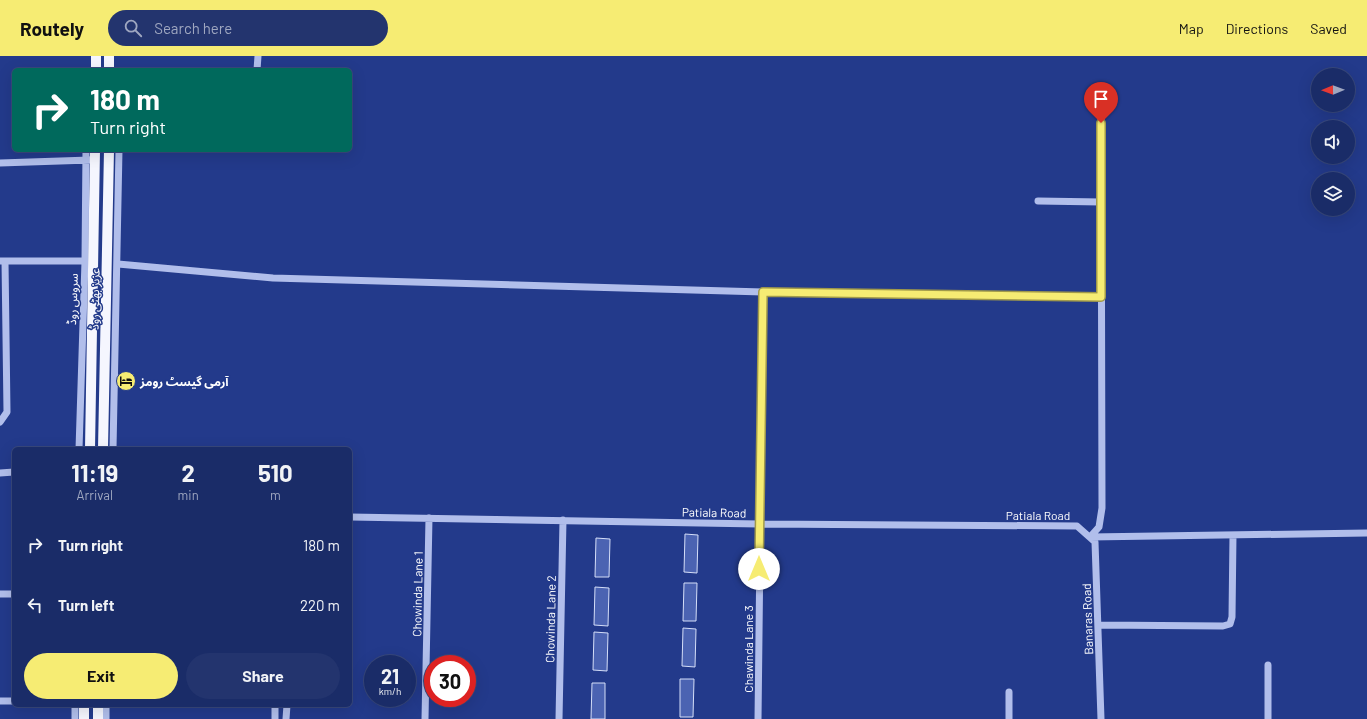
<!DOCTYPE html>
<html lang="en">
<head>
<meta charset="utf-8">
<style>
  body { margin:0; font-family:Barlow,"Noto Sans Arabic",sans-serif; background:#23346e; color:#f1f3f6; height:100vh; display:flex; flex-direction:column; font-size:15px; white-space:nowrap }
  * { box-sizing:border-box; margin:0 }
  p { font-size:13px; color:#9fa7c0 }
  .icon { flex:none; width:22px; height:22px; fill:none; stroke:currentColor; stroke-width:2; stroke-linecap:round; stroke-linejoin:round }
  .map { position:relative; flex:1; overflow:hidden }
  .details { position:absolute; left:12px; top:391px; width:340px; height:260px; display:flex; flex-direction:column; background:#1a2c68; border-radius:6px; box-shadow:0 4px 16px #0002,0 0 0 1px #38487c }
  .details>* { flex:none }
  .top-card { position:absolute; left:12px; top:12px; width:340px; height:84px; border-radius:6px; box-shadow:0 4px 16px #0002,0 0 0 1px #38487c; background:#00695c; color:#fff; overflow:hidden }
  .needle { width:26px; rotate:269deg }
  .buttons { position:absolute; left:1311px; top:12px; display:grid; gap:8px }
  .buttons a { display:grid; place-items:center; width:44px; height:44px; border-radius:50%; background:#1a2c68; box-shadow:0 4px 16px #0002,0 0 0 1px #38487c; font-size:20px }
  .speed { position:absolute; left:364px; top:599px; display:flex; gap:8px; font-size:20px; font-weight:700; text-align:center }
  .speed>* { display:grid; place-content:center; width:52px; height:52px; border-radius:50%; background:#1a2c68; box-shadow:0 4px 16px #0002,0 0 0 1px #38487c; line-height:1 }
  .speed small { font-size:10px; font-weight:400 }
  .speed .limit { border:6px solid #d22; background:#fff; color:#111 }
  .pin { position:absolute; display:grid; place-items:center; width:34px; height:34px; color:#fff; margin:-41px -17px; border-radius:50% 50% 50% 0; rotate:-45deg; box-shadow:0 0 4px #0007 }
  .pin .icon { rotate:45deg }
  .me { position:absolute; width:44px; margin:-22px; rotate:0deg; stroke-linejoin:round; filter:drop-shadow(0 0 3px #0008) }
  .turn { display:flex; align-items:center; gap:14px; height:84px; padding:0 12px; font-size:18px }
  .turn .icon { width:52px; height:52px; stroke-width:2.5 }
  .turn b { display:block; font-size:28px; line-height:34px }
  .eta { display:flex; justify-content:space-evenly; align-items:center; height:68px; text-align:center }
  .eta b { font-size:24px; font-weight:700; line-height:28px }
  .action { display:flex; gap:8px; margin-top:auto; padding:8px 12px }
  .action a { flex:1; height:46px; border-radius:24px; background:#f6ec73; color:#111; font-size:16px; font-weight:700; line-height:46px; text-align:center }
  .action a+a { background:#23346e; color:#f1f3f6 }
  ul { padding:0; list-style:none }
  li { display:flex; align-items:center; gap:12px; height:60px; padding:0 12px }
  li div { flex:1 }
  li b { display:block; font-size:15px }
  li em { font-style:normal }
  header { display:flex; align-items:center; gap:24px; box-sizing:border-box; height:56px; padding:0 20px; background:#f6ec73; color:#111 }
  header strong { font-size:19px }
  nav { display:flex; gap:22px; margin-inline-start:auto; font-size:14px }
  .search { width:280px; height:36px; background:#23346e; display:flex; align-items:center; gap:10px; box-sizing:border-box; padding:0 14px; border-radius:22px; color:#9fa7c0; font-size:15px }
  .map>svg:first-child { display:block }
</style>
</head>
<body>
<header>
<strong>Routely</strong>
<div class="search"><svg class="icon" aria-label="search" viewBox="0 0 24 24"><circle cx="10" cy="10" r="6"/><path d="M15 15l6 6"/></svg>Search here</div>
<nav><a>Map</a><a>Directions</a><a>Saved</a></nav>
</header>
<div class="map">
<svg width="1367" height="663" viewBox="0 0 1367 663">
  <rect width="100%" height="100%" fill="#233a8b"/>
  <path fill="#4b63b2" stroke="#d5def8" d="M 685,478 L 698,479 L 697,517 L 684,516 Z
    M 596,482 L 610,483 L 609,521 L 595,521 Z
    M 684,527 L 697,527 L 696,565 L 683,565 Z
    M 595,531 L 609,532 L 608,570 L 594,569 Z
    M 683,572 L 696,573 L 695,611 L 682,610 Z
    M 594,576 L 608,577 L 607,615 L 593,614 Z
    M 680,623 L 694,623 L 693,661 L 680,661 Z
    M 592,627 L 605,627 L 605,663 L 591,663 Z"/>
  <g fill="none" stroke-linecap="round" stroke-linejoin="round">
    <path stroke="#b1beeb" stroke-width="7" d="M 257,14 L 258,0
      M 0,107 L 90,104
      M 1038,145 L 1101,146
      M 1,205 L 85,205
      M 118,208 L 273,222 L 763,236 L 1101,241
      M 0,366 L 7,356 L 5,205
      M 79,393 L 85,205 L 86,94
      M 113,393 L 119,94
      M 0,417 L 14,416
      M 350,461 L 759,468 L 1077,470 L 1095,486 L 1101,663
      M 1090,481 L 1099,471 L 1102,452 L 1101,35
      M 1090,481 L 1367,477
      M 0,538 L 14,538
      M 1098,569 L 1223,570 L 1230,568 L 1232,561 L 1233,479
      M 1009,636 L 1009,663
      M 0,645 L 14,645
      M 75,663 L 75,649
      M 106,663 L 106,649
      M 275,663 L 275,649
      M 286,663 L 287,649
      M 425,663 L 429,462
      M 559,663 L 563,464
      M 758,663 L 763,236
      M 1268,663 L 1268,609"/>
    <path stroke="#f5f6fe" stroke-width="10" d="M 96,0 L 96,14
      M 109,14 L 109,0
      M 90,393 L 95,94
      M 103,393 L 109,94
      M 84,663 L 84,649
      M 98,663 L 98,649"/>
  </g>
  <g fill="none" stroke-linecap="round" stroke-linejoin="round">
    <defs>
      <path id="route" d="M 759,513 L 763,236 L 1101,241 L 1101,67"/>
    </defs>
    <use href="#route" stroke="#a0994b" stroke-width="10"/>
    <use href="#route" stroke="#f6ec73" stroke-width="7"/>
  </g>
  <defs>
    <symbol id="hotel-disc" viewBox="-11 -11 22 22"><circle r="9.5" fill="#f6ec73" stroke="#233a8b"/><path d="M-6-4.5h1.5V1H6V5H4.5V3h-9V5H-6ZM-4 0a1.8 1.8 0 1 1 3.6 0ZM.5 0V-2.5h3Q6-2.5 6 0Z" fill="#111"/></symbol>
  </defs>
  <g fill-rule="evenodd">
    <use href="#hotel-disc" x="115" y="314" width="22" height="22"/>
  </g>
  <g text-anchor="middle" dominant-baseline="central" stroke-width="3" stroke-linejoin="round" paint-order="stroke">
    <g font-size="12" fill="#fff" stroke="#233a8b">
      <text transform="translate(72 243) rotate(-88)">سروس روڈ</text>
      <text transform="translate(94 243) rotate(-89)">عزیز بھٹی روڈ</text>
      <text transform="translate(714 456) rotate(1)">Patiala Road</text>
      <text x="1038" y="459">Patiala Road</text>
      <text transform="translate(417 538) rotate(-89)">Chowinda Lane 1</text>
      <text transform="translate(550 563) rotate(-89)">Chowinda Lane 2</text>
      <text transform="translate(1087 563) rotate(-92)">Banaras Road</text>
      <text transform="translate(748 593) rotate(-90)">Chawinda Lane 3</text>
    </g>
    <g font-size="12" font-weight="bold" fill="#fff" stroke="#233a8b" text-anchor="start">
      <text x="140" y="325">آرمی گیسٹ رومز</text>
    </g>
  </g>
</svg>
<div class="buttons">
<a><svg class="needle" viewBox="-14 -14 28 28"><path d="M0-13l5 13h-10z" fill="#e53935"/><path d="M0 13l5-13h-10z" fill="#9fa7c0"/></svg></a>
<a><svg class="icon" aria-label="sound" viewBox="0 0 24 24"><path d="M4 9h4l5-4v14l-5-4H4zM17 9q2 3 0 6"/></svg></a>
<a><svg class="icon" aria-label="layers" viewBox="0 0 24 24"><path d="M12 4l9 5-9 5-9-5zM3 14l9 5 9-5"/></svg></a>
</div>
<div class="speed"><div>21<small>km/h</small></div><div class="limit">30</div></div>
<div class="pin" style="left:1101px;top:67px;background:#d93025"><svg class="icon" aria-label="arrive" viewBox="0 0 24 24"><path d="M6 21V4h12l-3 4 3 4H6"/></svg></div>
<svg class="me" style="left:759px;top:513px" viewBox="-20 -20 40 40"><circle r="19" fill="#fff"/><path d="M0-13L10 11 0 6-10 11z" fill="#f6ec73"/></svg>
<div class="top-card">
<div class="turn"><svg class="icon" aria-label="right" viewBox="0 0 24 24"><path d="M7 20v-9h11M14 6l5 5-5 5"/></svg><div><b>180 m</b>Turn right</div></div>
</div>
<section class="details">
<div class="eta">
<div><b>11:19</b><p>Arrival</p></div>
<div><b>2</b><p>min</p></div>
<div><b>510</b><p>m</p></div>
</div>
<ul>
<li><svg class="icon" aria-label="right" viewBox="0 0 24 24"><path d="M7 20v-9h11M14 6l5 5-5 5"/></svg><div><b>Turn right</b></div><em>180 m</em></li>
<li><svg class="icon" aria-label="left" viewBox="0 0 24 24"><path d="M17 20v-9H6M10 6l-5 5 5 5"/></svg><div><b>Turn left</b></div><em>220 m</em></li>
</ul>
<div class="action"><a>Exit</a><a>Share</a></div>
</section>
</div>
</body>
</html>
